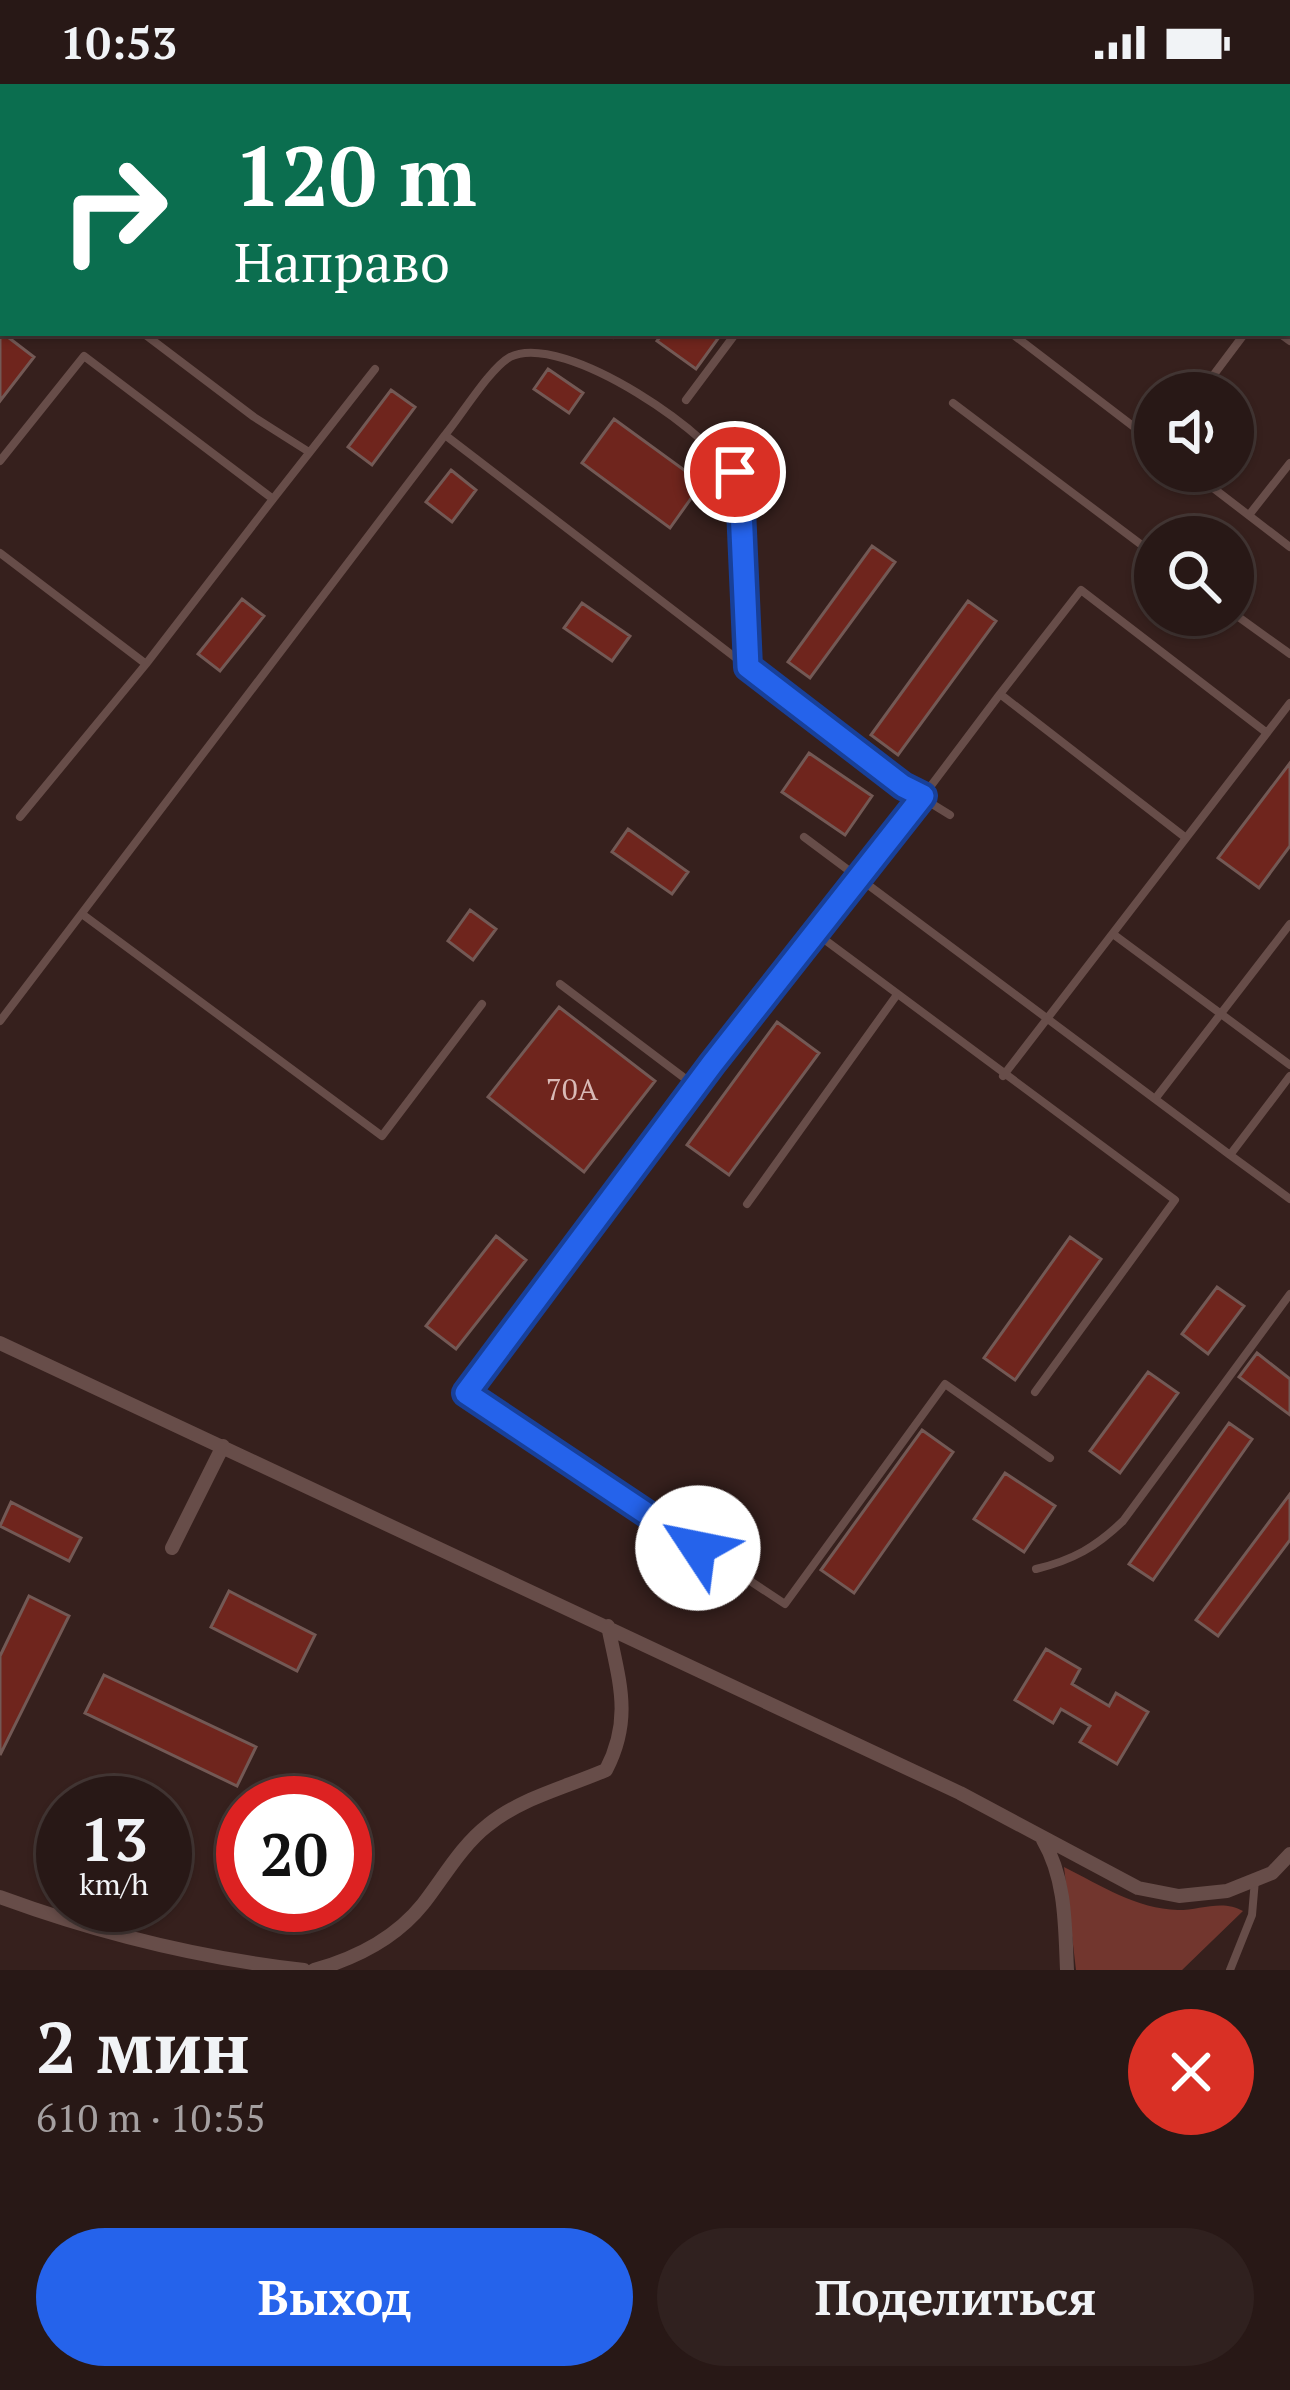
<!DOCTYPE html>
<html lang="ru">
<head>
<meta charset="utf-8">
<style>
  body { margin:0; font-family:"PT Serif",serif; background:#30211f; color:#f1f3f6; height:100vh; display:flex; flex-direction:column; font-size:45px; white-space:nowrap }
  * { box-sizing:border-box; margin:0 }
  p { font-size:39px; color:#a5a0a1 }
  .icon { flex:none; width:66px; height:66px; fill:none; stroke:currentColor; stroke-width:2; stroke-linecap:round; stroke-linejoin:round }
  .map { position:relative; height:1886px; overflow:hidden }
  .panel { display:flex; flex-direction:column; background:#281816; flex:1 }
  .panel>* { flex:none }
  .top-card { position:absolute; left:0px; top:0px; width:1290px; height:252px; box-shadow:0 3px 9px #0004,0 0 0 3px #443735; background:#0b6e4f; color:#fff; overflow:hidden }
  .buttons { position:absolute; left:1134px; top:288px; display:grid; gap:24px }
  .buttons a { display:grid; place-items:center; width:120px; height:120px; border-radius:50%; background:#281816; box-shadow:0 3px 9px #0004,0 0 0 3px #443735; font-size:60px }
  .speed { position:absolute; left:36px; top:1692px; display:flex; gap:24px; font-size:60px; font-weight:700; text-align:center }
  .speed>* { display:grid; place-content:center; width:156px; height:156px; border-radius:50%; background:#281816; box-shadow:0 3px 9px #0004,0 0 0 3px #443735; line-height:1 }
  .speed small { font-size:30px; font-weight:400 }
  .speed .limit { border:18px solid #d22; background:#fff; color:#111 }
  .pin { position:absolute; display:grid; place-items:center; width:102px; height:102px; color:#fff; margin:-51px; border:6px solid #fff; border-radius:50%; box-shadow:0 3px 12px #0007 }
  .me { position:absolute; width:132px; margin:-66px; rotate:304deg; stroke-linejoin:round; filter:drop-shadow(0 0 9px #0008) }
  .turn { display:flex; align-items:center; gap:42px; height:252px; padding:0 36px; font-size:54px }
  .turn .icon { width:156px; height:156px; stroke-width:2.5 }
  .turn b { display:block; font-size:84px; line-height:102px }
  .round { display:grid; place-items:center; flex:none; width:126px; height:126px; border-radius:63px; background:#30211f }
  .head { display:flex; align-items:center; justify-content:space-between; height:204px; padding:0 36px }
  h1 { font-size:72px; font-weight:800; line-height:90px }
  .cta { display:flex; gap:24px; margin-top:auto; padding:24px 36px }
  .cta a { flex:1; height:138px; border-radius:72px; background:#2563eb; color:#fff; font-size:48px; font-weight:800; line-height:138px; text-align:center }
  .cta a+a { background:#30211f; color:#f1f3f6 }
  .status { display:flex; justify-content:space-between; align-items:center; height:84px; padding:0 60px; background:#281816; direction:ltr }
  .status svg { height:33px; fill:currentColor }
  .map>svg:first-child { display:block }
</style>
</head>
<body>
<div class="status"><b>10:53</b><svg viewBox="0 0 49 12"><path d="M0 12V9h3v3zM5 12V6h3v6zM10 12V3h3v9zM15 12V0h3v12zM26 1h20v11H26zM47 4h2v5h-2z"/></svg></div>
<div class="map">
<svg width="1290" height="1886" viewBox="0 0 1290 1886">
  <rect width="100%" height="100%" fill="#36201d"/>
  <path fill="#72362e" d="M 1064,1783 C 1100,1801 1137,1825 1178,1826 C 1200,1826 1223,1815 1243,1827 L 1182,1886 L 1076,1886 Z"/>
  <path fill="#6f251d" stroke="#735955" stroke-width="3" d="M 0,247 L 34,273 L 0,317 Z
    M 663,249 L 722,249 L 696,285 L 657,257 Z
    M 548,285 L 583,309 L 569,329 L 534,305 Z
    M 391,306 L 415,323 L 372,381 L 348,363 Z
    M 614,335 L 702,399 L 670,444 L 582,379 Z
    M 451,386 L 476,406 L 452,438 L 426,418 Z
    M 872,462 L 895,478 L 810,594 L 788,578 Z
    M 242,515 L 264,532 L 220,587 L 198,570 Z
    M 968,517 L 996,537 L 898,671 L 871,651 Z
    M 582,519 L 630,552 L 612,577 L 564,544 Z
    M 809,669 L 872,712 L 845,751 L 782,708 Z
    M 1290,679 L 1290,762 L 1259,804 L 1218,774 Z
    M 628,745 L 688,788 L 672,810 L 612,768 Z
    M 470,826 L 496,845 L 473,876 L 448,857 Z
    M 559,923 L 655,997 L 584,1088 L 488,1013 Z
    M 777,938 L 819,969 L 729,1091 L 687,1061 Z
    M 496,1152 L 526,1176 L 456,1265 L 426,1242 Z
    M 1070,1153 L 1101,1175 L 1015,1296 L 984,1274 Z
    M 1217,1203 L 1244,1222 L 1208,1270 L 1182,1250 Z
    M 1257,1269 L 1290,1295 L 1290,1331 L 1239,1293 Z
    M 1148,1288 L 1178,1309 L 1120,1389 L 1090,1367 Z
    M 1229,1339 L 1252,1355 L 1153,1496 L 1129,1480 Z
    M 922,1346 L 953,1368 L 854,1509 L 821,1486 Z
    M 1005,1389 L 1055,1422 L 1024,1468 L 974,1435 Z
    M 1290,1410 L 1290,1456 L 1218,1552 L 1196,1536 Z
    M 11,1418 L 81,1454 L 69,1477 L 0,1442 Z
    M 229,1507 L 315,1551 L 297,1587 L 211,1543 Z
    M 29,1512 L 69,1532 L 0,1671 L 0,1572 Z
    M 1046,1565 L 1080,1585 L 1072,1600 L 1109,1622 L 1116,1609 L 1148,1628 L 1117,1680 L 1080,1658 L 1090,1642 L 1061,1625 L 1053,1639 L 1015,1616 Z
    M 104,1591 L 256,1663 L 237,1702 L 85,1629 Z"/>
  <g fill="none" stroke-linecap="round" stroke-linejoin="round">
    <path stroke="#674d49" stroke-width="8" d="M 798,3 L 800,0
      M 0,179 L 3,177
      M 1287,193 L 1290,189
      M 143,249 L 254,333 L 309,368
      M 1011,249 L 1155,359
      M 1279,249 L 1290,257
      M 613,251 L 614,249
      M 1200,309 L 1245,249
      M 686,316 L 736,249
      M 953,319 L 1155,471
      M 445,351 C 461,332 490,284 510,273 C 563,246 720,353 740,402 L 748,583
      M 0,377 L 84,272 L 273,415 L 146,580
      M 1191,387 L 1290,463
      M 273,415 L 375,285
      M 1249,431 L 1290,379
      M 0,469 L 146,580 L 20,733
      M 1233,529 L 1290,570
      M 1000,610 L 845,816 L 711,980 L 466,1309 L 785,1520 L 945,1300 L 1050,1374
      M 804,753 L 1230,1071 L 1290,992
      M 1186,754 L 1000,610 L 1081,506 L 1267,649
      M 82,830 L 382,1052 L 482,920
      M 817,850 L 1175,1116 L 1035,1308
      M 1113,850 L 1290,981
      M 560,900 L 695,1002
      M 0,937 L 445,351 L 903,702 L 950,731
      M 1003,992 L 1290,619
      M 1155,1015 L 1290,840
      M 1230,1071 L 1290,1115
      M 747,1120 L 896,912
      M 1036,1485 C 1073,1476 1096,1463 1123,1437 L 1290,1210
      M 1230,1886 L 1252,1831 L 1255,1796"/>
    <path stroke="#674d49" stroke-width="14" d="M 0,1259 L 960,1709 L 1138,1804 L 1179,1812 L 1227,1807 L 1272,1789 L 1290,1770
      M 172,1464 L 223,1362
      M 1043,1756 C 1066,1795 1065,1842 1067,1886
      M 0,1813 C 98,1849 200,1874 304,1886
      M 314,1886 C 357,1874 395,1855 423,1820 C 444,1793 461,1762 488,1741 C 521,1714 567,1703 606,1686 C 633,1634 619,1597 608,1542"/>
  </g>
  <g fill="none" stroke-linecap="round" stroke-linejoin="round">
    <defs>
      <path id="route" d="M 698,1464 L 466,1309 L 712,980 L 923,712 L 903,702 L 748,583 L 740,402 L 735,388"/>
    </defs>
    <use href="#route" stroke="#184099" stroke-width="30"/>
    <use href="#route" stroke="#2563eb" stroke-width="21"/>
  </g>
  <g text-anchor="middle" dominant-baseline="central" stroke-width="10" stroke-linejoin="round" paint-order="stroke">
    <g font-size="30" fill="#d9bab6">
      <text x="572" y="1005">70А</text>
    </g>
  </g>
</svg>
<div class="buttons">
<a><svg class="icon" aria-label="sound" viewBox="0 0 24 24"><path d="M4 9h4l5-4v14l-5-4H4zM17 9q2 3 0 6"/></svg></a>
<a><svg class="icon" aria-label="search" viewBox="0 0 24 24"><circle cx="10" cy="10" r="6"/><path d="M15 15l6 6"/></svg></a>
</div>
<div class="speed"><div>13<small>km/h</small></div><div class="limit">20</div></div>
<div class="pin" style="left:735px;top:388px;background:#d93025"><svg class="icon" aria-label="arrive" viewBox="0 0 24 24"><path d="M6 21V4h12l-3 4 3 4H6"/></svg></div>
<svg class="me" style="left:698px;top:1464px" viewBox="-20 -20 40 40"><circle r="19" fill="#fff"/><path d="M0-13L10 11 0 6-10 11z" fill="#2563eb"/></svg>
<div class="top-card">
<div class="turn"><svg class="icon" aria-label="right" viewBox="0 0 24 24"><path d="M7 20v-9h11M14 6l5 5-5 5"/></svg><div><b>120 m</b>Направо</div></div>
</div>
</div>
<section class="panel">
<div class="head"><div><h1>2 мин</h1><p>610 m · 10:55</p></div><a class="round" style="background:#d93025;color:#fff"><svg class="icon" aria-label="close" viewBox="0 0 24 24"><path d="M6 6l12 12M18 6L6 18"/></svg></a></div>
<div class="cta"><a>Выход</a><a>Поделиться</a></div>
</section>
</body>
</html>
